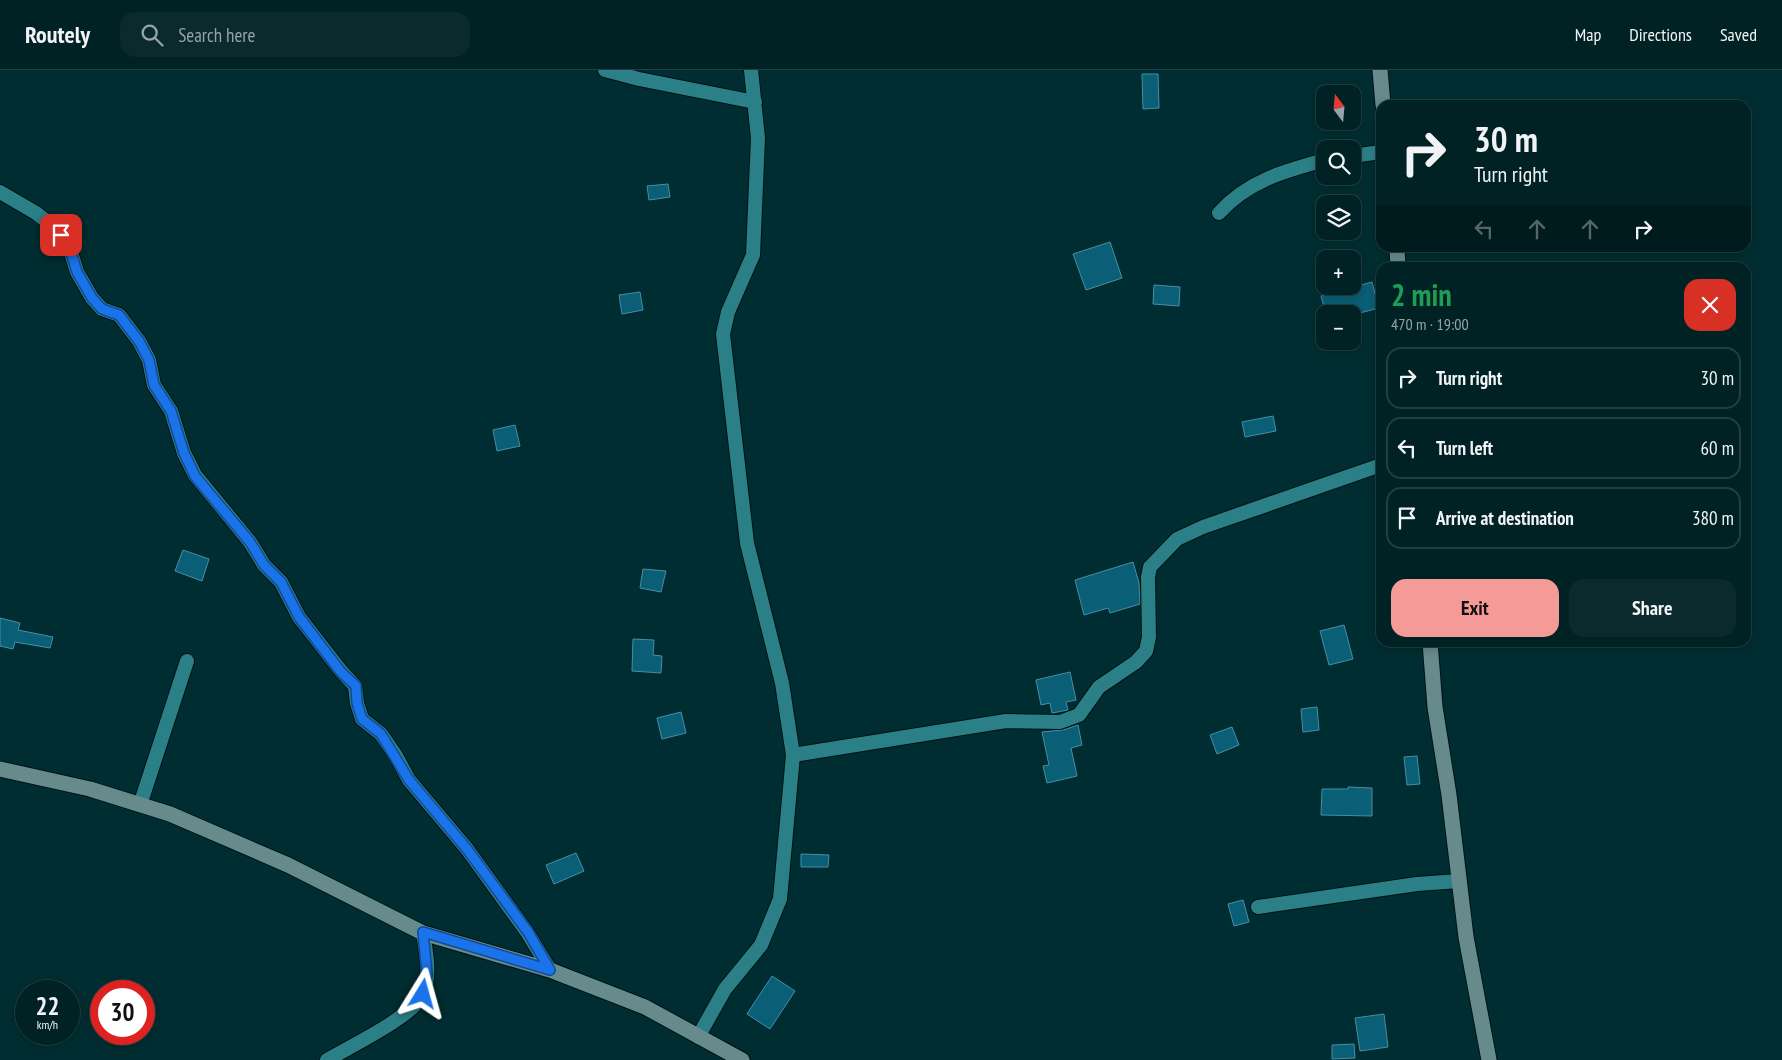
<!DOCTYPE html>
<html lang="en">
<head>
<meta charset="utf-8">
<style>
  body { margin:0; font-family:"PT Sans Narrow",sans-serif; background:#0a2a2d; color:#f1f3f6; height:100vh; display:flex; flex-direction:column; font-size:19px; white-space:nowrap }
  * { box-sizing:border-box; margin:0 }
  p { font-size:16px; color:#95a4a7 }
  .icon { flex:none; width:28px; height:28px; fill:none; stroke:currentColor; stroke-width:2; stroke-linecap:round; stroke-linejoin:round }
  .map { position:relative; flex:1; overflow:hidden }
  .details { position:absolute; left:1376px; top:192px; width:375px; height:385px; display:flex; flex-direction:column; background:#002225; border-radius:15px; box-shadow:0 2px 8px #0003,0 0 0 1px #223f42 }
  .details>* { flex:none }
  .hud { position:absolute; left:1376px; top:30px; width:375px; height:152px; border-radius:15px; box-shadow:0 2px 8px #0003,0 0 0 1px #223f42; background:#002225; color:#f1f3f6; overflow:hidden }
  .needle { width:32px; rotate:344deg }
  .fabs { position:absolute; left:1316px; top:15px; display:grid; gap:10px }
  .fabs a { display:grid; place-items:center; width:45px; height:45px; border-radius:10px; background:#002225; box-shadow:0 2px 8px #0003,0 0 0 1px #223f42; font-size:25px }
  .speed { position:absolute; left:15px; top:910px; display:flex; gap:10px; font-size:25px; font-weight:700; text-align:center }
  .speed>* { display:grid; place-content:center; width:65px; height:65px; border-radius:50%; background:#002225; box-shadow:0 2px 8px #0003,0 0 0 1px #223f42; line-height:1 }
  .speed small { font-size:12px; font-weight:400 }
  .speed .limit { border:8px solid #d22; background:#fff; color:#111 }
  .pin { position:absolute; display:grid; place-items:center; width:42px; height:42px; color:#fff; margin:-21px; border-radius:10px; box-shadow:0 2px 8px #0006 }
  .me { position:absolute; width:55px; margin:-28px; rotate:8deg; stroke-linejoin:round; filter:drop-shadow(0 0 4px #0008) }
  .turn { display:flex; align-items:center; gap:18px; height:105px; padding:0 15px; font-size:22px }
  .turn .icon { width:65px; height:65px; stroke-width:2.5 }
  .turn b { display:block; font-size:35px; line-height:42px }
  .lanes { display:flex; align-items:center; height:48px; padding:0 15px; background:#0003; justify-content:center; gap:25px; direction:ltr }
  .lanes .off { opacity:.35 }
  .round { display:grid; place-items:center; flex:none; width:52px; height:52px; border-radius:15px; background:#0a2a2d }
  .head { display:flex; align-items:center; justify-content:space-between; height:85px; padding:0 15px }
  h1 { font-size:30px; font-weight:700; line-height:38px; color:#1e9e55 }
  .action { display:flex; gap:10px; margin-top:auto; padding:10px 15px }
  .action a { flex:1; height:58px; border-radius:15px; background:#f59b97; color:#111; font-size:20px; font-weight:700; line-height:58px; text-align:center }
  .action a+a { background:#0a2a2d; color:#f1f3f6 }
  ul { padding:0; list-style:none }
  li { display:flex; align-items:center; gap:15px; height:62px; margin:0 10px 8px; padding:0 5px; border:2px solid #223f42; border-radius:15px }
  li div { flex:1 }
  li b { display:block; font-size:19px }
  li em { font-style:normal }
  header { display:flex; align-items:center; gap:30px; box-sizing:border-box; height:70px; padding:0 25px; background:#002225; border-bottom:1px solid #223f42 }
  header strong { font-size:24px }
  nav { display:flex; gap:28px; margin-inline-start:auto; font-size:18px }
  .search { width:350px; height:45px; background:#0a2a2d; display:flex; align-items:center; gap:12px; box-sizing:border-box; padding:0 18px; border-radius:15px; color:#95a4a7; font-size:19px }
  .map>svg:first-child { display:block }
</style>
</head>
<body>
<header>
<strong>Routely</strong>
<div class="search"><svg class="icon" aria-label="search" viewBox="0 0 24 24"><circle cx="10" cy="10" r="6"/><path d="M15 15l6 6"/></svg>Search here</div>
<nav><a>Map</a><a>Directions</a><a>Saved</a></nav>
</header>
<div class="map">
<svg width="1782" height="990" viewBox="0 0 1782 990">
  <rect width="100%" height="100%" fill="#002d31"/>
  <path fill="#0a5e75" stroke="#478ea7" d="M 1142,4 L 1158,4 L 1159,38 L 1143,39 Z
    M 668,114 L 670,127 L 649,130 L 647,116 Z
    M 1110,172 L 1122,208 L 1086,220 L 1073,184 Z
    M 1372,212 L 1379,238 L 1356,244 L 1326,244 L 1321,226 Z
    M 1154,215 L 1180,217 L 1179,236 L 1153,234 Z
    M 640,222 L 643,240 L 622,244 L 619,225 Z
    M 1273,346 L 1276,361 L 1245,367 L 1242,352 Z
    M 515,355 L 520,376 L 497,381 L 493,360 Z
    M 183,480 L 209,489 L 202,511 L 175,501 Z
    M 1133,492 L 1139,513 L 1140,534 L 1110,543 L 1108,538 L 1084,545 L 1075,510 Z
    M 643,499 L 666,501 L 661,522 L 640,518 Z
    M 0,548 L 20,553 L 18,560 L 53,567 L 50,578 L 15,572 L 13,579 L 0,576 Z
    M 1344,555 L 1353,589 L 1329,595 L 1320,561 Z
    M 633,569 L 654,570 L 653,585 L 662,586 L 661,603 L 632,601 Z
    M 1070,602 L 1076,630 L 1066,632 L 1068,640 L 1052,643 L 1050,633 L 1041,635 L 1036,610 Z
    M 1317,637 L 1319,660 L 1303,662 L 1301,639 Z
    M 681,642 L 686,663 L 662,669 L 657,648 Z
    M 1078,655 L 1082,675 L 1071,678 L 1077,706 L 1047,713 L 1043,696 L 1049,695 L 1042,662 L 1063,660 Z
    M 1232,657 L 1239,675 L 1217,684 L 1210,665 Z
    M 1417,686 L 1420,714 L 1407,715 L 1404,687 Z
    M 1348,717 L 1372,718 L 1372,746 L 1321,745 L 1322,719 L 1348,719 Z
    M 576,783 L 584,801 L 554,814 L 546,795 Z
    M 801,784 L 829,785 L 828,797 L 801,797 Z
    M 1243,830 L 1249,852 L 1234,856 L 1228,834 Z
    M 772,906 L 795,921 L 770,959 L 747,944 Z
    M 1384,944 L 1388,977 L 1360,981 L 1355,948 Z
    M 1354,974 L 1355,988 L 1332,989 L 1332,975 Z"/>
  <g fill="none" stroke-linecap="round" stroke-linejoin="round">
    <defs>
      <path id="street" d="M 605,0 L 639,9 L 755,32
        M 1352,86 L 1381,82
        M 0,122 L 36,143 L 54,157 L 68,173 L 77,202 L 92,228 L 102,239 L 119,245 L 139,271 L 149,290 L 154,315 L 171,341 L 184,383 L 195,405 L 250,472 L 264,495 L 281,512 L 299,547 L 341,601 L 355,616 L 357,633 L 362,649 L 381,664 L 396,686 L 409,710 L 467,779 L 527,862 L 550,900
        M 1219,143 C 1247,111 1285,101 1325,90
        M 793,685 L 1006,651 L 1060,652 L 1079,645 L 1099,617 L 1136,592 L 1146,581 L 1149,567 L 1148,507 L 1150,497 L 1177,469 L 1203,457 L 1381,395
        M 140,735 L 187,591
        M 1258,837 L 1417,814 L 1459,811
        M 698,967 L 725,919 L 761,875 L 780,829 L 793,685 L 782,613 L 747,473 L 723,264 L 728,242 L 753,185 L 758,68 L 751,0
        M 327,990 C 349,977 414,946 423,924 C 431,906 426,881 423,863"/>
      <path id="secondary" d="M 1380,0 L 1383,35
        M 1397,178 L 1398,198
        M 1430,572 L 1435,637 L 1449,725 L 1466,867 L 1489,990
        M 0,699 L 90,719 L 170,744 L 288,795 L 423,863 L 550,900 L 645,937 L 742,990"/>
    </defs>
    <use href="#street" stroke="#001416" stroke-width="16"/>
    <use href="#secondary" stroke="#001416" stroke-width="17"/>
    <use href="#street" stroke="#2b8087" stroke-width="14"/>
    <use href="#secondary" stroke="#678a8d" stroke-width="15"/>
  </g>
  <g fill="none" stroke-linecap="round" stroke-linejoin="round">
    <defs>
      <path id="route" d="M 61,165 L 68,173 L 77,202 L 92,228 L 102,239 L 119,245 L 139,271 L 149,290 L 154,315 L 171,341 L 184,383 L 195,406 L 250,472 L 264,495 L 281,512 L 299,547 L 341,602 L 356,616 L 357,633 L 362,649 L 381,664 L 409,710 L 467,779 L 528,862 L 550,900 L 423,862 L 427,904 L 423,924"/>
    </defs>
    <use href="#route" stroke="#114b97" stroke-width="12"/>
    <use href="#route" stroke="#1a73e8" stroke-width="9"/>
  </g>
</svg>
<div class="fabs">
<a><svg class="needle" viewBox="-14 -14 28 28"><path d="M0-13l5 13h-10z" fill="#e53935"/><path d="M0 13l5-13h-10z" fill="#95a4a7"/></svg></a>
<a><svg class="icon" aria-label="search" viewBox="0 0 24 24"><circle cx="10" cy="10" r="6"/><path d="M15 15l6 6"/></svg></a>
<a><svg class="icon" aria-label="layers" viewBox="0 0 24 24"><path d="M12 4l9 5-9 5-9-5zM3 14l9 5 9-5"/></svg></a>
<a>+</a>
<a>−</a>
</div>
<div class="speed"><div>22<small>km/h</small></div><div class="limit">30</div></div>
<div class="pin" style="left:61px;top:165px;background:#d93025"><svg class="icon" aria-label="arrive" viewBox="0 0 24 24"><path d="M6 21V4h12l-3 4 3 4H6"/></svg></div>
<svg class="me" style="left:423px;top:924px" viewBox="-20 -20 40 40"><path d="M0-17L14 15 0 8-14 15z" fill="#1a73e8" stroke="#fff" stroke-width="4"/></svg>
<div class="hud">
<div class="turn"><svg class="icon" aria-label="right" viewBox="0 0 24 24"><path d="M7 20v-9h11M14 6l5 5-5 5"/></svg><div><b>30 m</b>Turn right</div></div>
<div class="lanes"><svg class="icon off" aria-label="left" viewBox="0 0 24 24"><path d="M17 20v-9H6M10 6l-5 5 5 5"/></svg><svg class="icon off" aria-label="ahead" viewBox="0 0 24 24"><path d="M12 20V5M6 11l6-6 6 6"/></svg><svg class="icon off" aria-label="ahead" viewBox="0 0 24 24"><path d="M12 20V5M6 11l6-6 6 6"/></svg><svg class="icon" aria-label="right" viewBox="0 0 24 24"><path d="M7 20v-9h11M14 6l5 5-5 5"/></svg></div>
</div>
<section class="details">
<div class="head"><div><h1>2 min</h1><p>470 m · 19:00</p></div><a class="round" style="background:#d93025;color:#fff"><svg class="icon" aria-label="close" viewBox="0 0 24 24"><path d="M6 6l12 12M18 6L6 18"/></svg></a></div>
<ul>
<li><svg class="icon" aria-label="right" viewBox="0 0 24 24"><path d="M7 20v-9h11M14 6l5 5-5 5"/></svg><div><b>Turn right</b></div><em>30 m</em></li>
<li><svg class="icon" aria-label="left" viewBox="0 0 24 24"><path d="M17 20v-9H6M10 6l-5 5 5 5"/></svg><div><b>Turn left</b></div><em>60 m</em></li>
<li><svg class="icon" aria-label="arrive" viewBox="0 0 24 24"><path d="M6 21V4h12l-3 4 3 4H6"/></svg><div><b>Arrive at destination</b></div><em>380 m</em></li>
</ul>
<div class="action"><a>Exit</a><a>Share</a></div>
</section>
</div>
</body>
</html>
